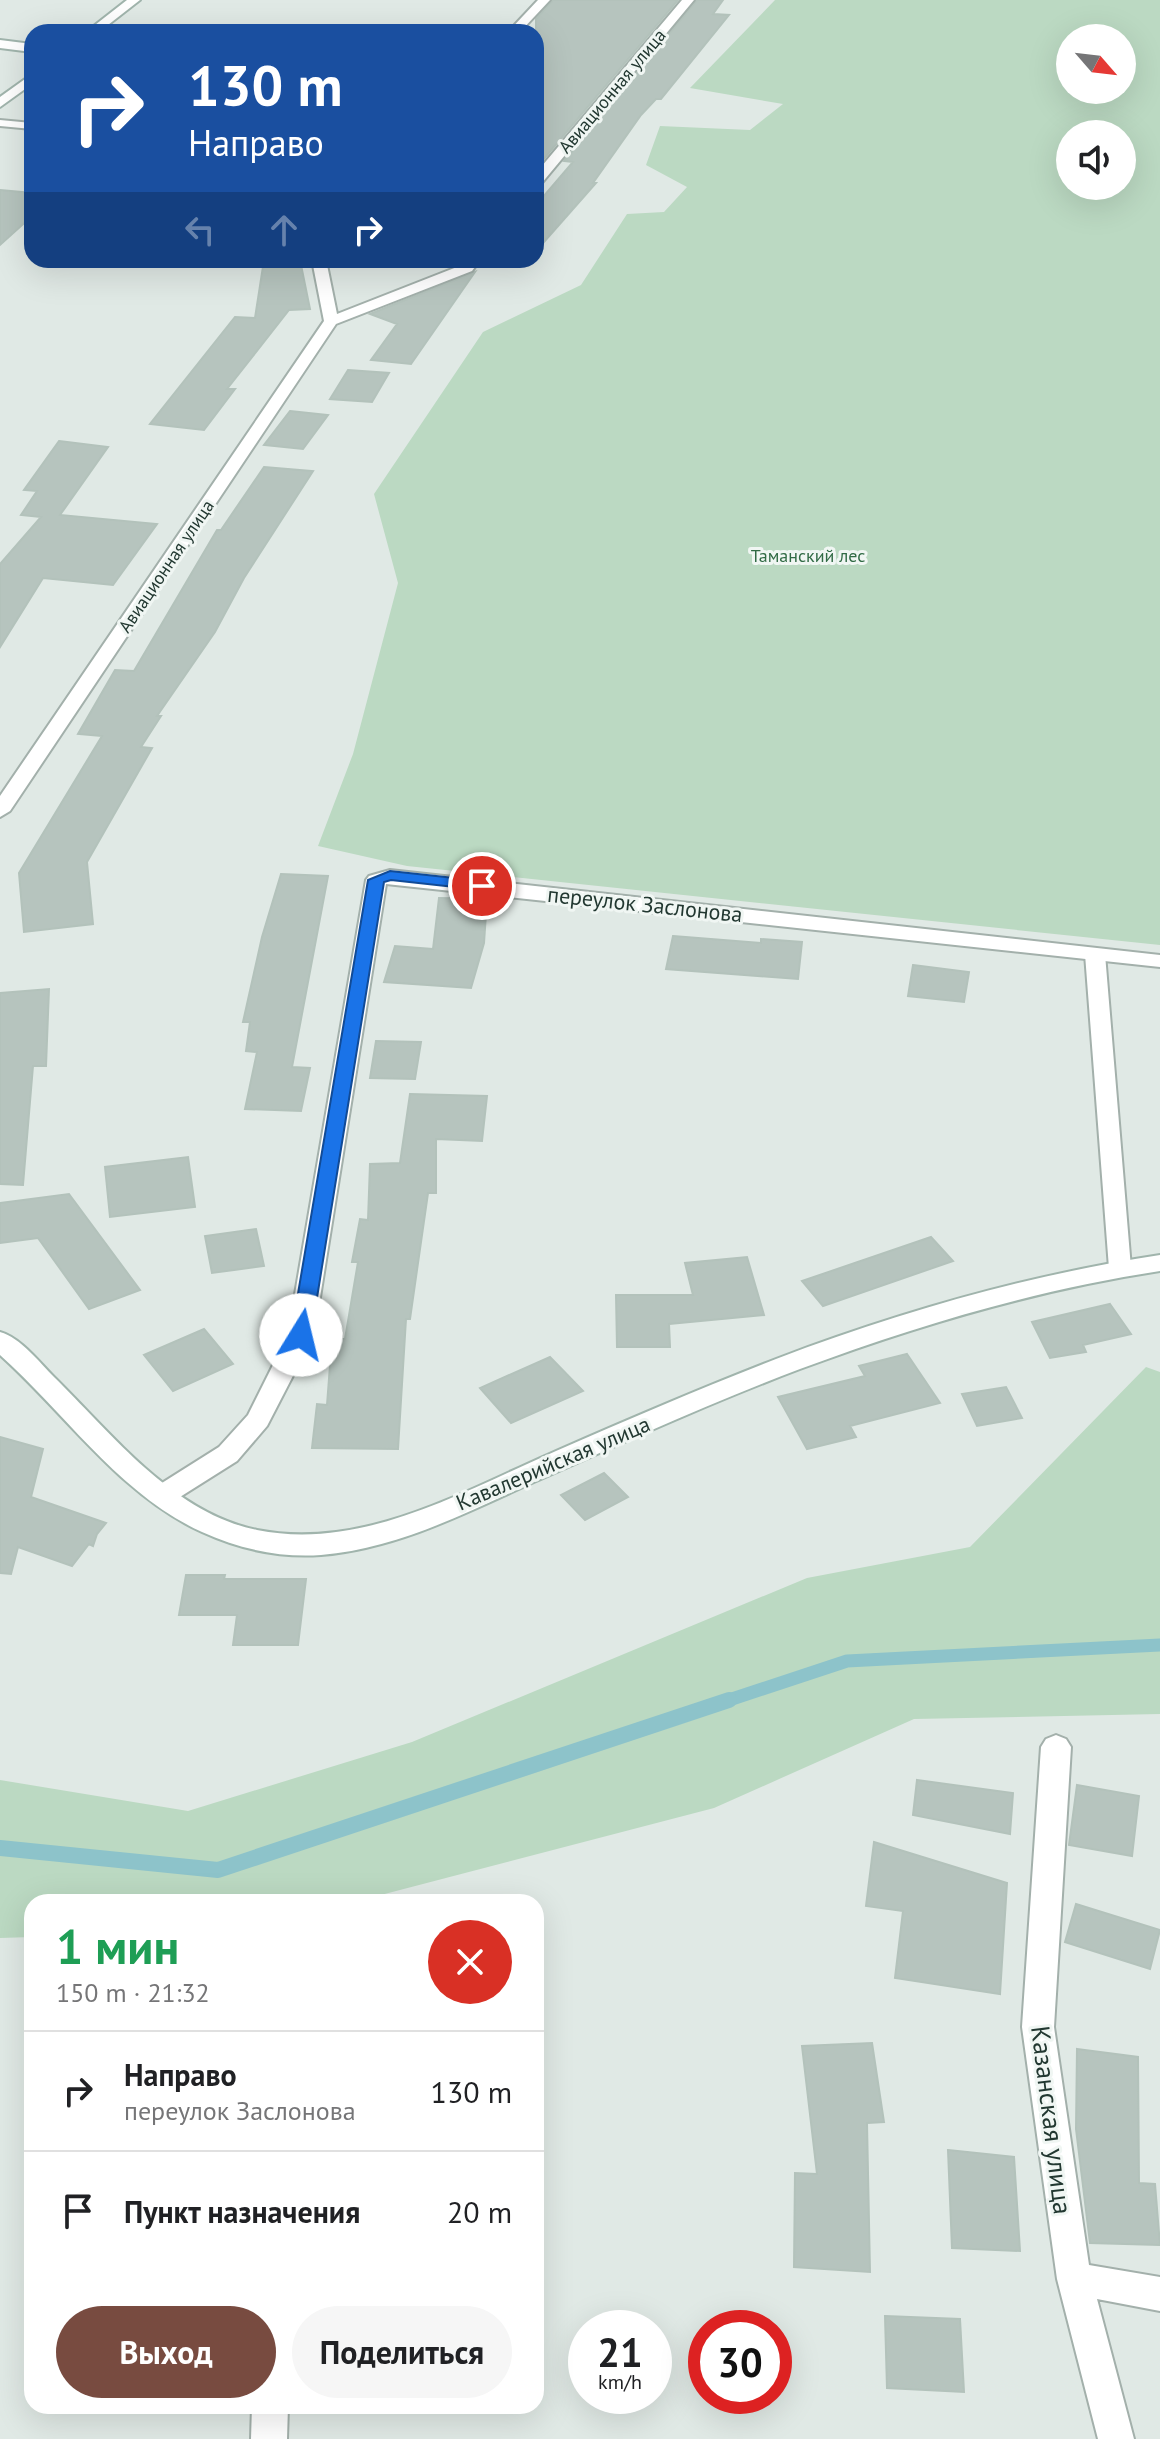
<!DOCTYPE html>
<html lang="ru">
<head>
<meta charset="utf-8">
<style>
  body { margin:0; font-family:"PT Sans",sans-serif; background:#f6f6f6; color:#202124; height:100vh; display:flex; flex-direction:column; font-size:30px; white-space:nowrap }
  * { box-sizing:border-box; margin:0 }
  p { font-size:26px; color:#757577 }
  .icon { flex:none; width:44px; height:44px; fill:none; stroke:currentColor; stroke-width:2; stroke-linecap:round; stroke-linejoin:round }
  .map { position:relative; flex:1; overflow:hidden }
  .side { position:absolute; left:24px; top:1894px; width:520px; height:520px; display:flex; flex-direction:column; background:#fff; border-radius:24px; box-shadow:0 8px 32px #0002 }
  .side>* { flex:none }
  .guide { position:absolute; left:24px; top:24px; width:520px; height:244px; border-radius:24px; box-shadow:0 8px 32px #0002; background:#1a4fa0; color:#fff; overflow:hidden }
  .needle { width:52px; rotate:118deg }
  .fabs { position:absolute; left:1056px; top:24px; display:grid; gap:16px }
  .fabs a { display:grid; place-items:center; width:80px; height:80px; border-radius:50%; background:#fff; box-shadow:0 8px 32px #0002; font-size:40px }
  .speed { position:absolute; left:568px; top:2310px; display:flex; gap:16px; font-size:40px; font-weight:700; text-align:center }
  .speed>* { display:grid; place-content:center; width:104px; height:104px; border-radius:50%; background:#fff; box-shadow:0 8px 32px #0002; line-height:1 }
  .speed small { font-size:20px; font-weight:400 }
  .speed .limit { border:12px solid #d22; background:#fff; color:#111 }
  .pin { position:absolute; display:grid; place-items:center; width:68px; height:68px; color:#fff; margin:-34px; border:4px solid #fff; border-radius:50%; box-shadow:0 2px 8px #0007 }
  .me { position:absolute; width:88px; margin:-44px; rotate:9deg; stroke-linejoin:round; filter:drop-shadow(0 0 6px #0008) }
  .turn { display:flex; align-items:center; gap:28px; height:168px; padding:0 32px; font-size:36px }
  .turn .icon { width:104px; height:104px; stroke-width:2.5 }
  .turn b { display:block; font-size:56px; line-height:68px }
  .lanes { display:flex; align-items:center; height:76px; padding:0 32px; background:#0003; justify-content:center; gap:40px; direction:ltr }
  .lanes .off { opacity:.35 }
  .round { display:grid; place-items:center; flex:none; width:84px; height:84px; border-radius:42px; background:#f6f6f6 }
  .overview { display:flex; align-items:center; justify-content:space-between; height:136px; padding:0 32px }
  h1 { font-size:48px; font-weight:800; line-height:60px; color:#1e9e55 }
  .primary-button { display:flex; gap:16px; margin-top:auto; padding:16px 32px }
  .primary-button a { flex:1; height:92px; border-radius:48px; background:#784b40; color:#fff; font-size:32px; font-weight:800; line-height:92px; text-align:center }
  .primary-button a+a { background:#f6f6f6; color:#202124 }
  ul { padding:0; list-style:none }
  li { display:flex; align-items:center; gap:24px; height:120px; padding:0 32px; border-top:2px solid #e0e0e0 }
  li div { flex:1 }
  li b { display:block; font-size:30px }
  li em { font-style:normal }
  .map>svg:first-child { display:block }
</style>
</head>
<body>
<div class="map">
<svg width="1160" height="2439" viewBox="0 0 1160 2439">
  <rect width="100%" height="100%" fill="#e0e9e5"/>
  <path fill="#bbd9c2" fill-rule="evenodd" d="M 775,0 L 1160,0 L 1160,945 L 407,866 L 318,846 L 353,754 L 398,583 L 374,494 L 483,332 L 581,285 L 627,214 L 664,212 L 687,187 L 646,165 L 660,126 L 750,130 L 783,104 L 690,88 ZM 1070,38 L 1122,38 L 1122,90 L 1070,90 ZM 1070,134 L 1122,134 L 1122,186 L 1070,186 Z
    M 1146,1367 L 1160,1372 L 1160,1714 L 914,1719 L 714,1808 L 354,1902 L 32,1902 L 32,1937 L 0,1938 L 0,1780 L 188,1811 L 412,1742 L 807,1578 L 970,1547 Z"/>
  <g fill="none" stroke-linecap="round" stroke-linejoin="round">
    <path stroke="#8dc3ca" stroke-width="13" d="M 723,1702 L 847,1661 L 1160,1645"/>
    <path stroke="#8dc3ca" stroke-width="16" d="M 0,1848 L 218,1870 L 729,1700"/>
  </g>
  <path fill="#b6c4be" stroke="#b3c2bb" stroke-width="2" d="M 553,0 L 678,0 L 543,160 L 536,159 L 536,19 Z
    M 697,0 L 723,0 L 713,14 L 729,15 L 661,99 L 656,99 L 641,115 L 593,183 L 596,183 L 536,251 L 536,205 L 573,162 L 564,161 Z
    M 0,190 L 32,193 L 32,216 L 0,245 Z
    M 264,260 L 300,260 L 310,309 L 289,310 L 227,389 L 235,389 L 204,430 L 150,424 L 235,317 L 255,318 Z
    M 475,272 L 411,364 L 371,360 L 397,324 L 370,314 Z
    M 348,370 L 389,373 L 372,402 L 330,399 Z
    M 290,411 L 328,415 L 303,449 L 264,445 Z
    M 59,441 L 108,447 L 60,515 L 157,524 L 113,585 L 43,578 L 0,647 L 0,564 L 41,517 L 21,515 L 37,491 L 24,490 Z
    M 264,467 L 313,471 L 244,578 L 215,632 L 157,716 L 161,716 L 141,747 L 152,748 L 87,862 L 93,924 L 24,932 L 19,873 L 102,736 L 78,734 L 115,670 L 134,671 L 217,530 L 221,530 Z
    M 281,874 L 328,876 L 292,1067 L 310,1068 L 301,1111 L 245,1109 L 257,1052 L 246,1051 L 250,1022 L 243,1022 L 262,937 Z
    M 439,898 L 487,899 L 484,943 L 471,988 L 384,982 L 395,946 L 433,949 Z
    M 673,936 L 761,943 L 761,939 L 802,942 L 798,979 L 666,969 Z
    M 913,965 L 969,972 L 964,1002 L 908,996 Z
    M 49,989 L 46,1066 L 33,1066 L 23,1185 L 0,1184 L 0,993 Z
    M 376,1041 L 421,1042 L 415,1079 L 370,1078 Z
    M 410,1094 L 487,1096 L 482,1141 L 436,1139 L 436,1193 L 428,1193 L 410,1319 L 406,1319 L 398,1449 L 312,1448 L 317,1404 L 327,1405 L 332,1339 L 345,1339 L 358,1262 L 352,1262 L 360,1219 L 368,1220 L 370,1164 L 400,1163 Z
    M 188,1157 L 195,1207 L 110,1217 L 105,1167 Z
    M 69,1194 L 140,1290 L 89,1309 L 38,1238 L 0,1243 L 0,1203 Z
    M 256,1229 L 264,1266 L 212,1273 L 205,1236 Z
    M 931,1237 L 953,1261 L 823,1306 L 802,1281 Z
    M 747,1257 L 764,1315 L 669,1324 L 670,1347 L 617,1347 L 616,1295 L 693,1295 L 685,1263 Z
    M 1110,1304 L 1131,1334 L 1083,1345 L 1086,1352 L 1050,1358 L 1032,1322 Z
    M 204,1329 L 233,1364 L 173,1391 L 144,1355 Z
    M 907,1354 L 940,1403 L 850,1426 L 856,1437 L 807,1449 L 778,1397 L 865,1376 L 859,1366 Z
    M 550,1357 L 583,1391 L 511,1423 L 480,1388 Z
    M 1006,1387 L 1022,1418 L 977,1426 L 962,1394 Z
    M 0,1437 L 43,1449 L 31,1497 L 106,1523 L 97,1534 L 93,1546 L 89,1544 L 72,1566 L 18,1547 L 11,1574 L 0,1573 Z
    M 604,1473 L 628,1497 L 585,1520 L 561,1495 Z
    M 186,1575 L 225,1575 L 224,1579 L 306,1579 L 298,1645 L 233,1645 L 237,1615 L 179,1615 Z
    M 917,1780 L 1013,1793 L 1010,1834 L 913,1815 Z
    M 1077,1785 L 1139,1796 L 1132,1856 L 1069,1845 Z
    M 874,1842 L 1007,1883 L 1000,1994 L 895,1978 L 903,1911 L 866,1906 Z
    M 1076,1904 L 1160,1930 L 1150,1969 L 1065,1942 Z
    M 872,2043 L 884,2122 L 867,2123 L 870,2272 L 794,2267 L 795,2173 L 817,2174 L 802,2046 Z
    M 1077,2049 L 1138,2057 L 1139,2183 L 1155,2184 L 1160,2245 L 1090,2243 L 1076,2129 Z
    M 948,2150 L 1014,2157 L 1020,2251 L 952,2248 Z
    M 885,2316 L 960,2319 L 964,2392 L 887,2388 Z"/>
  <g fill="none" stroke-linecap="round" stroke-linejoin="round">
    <defs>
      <path id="lane" d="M 0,120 L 32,123 L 32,129 L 0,126 Z
        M 1095,948 L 1105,954 L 1131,1268 L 1128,1273 L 1112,1273 L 1109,1268 L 1085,954 Z"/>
      <path id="street" d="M 538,0 L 550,0 L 520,32 L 508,32 Z
        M 682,0 L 694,0 L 541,184 L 536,185 L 536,173 Z
        M 312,260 L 326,260 L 337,314 L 462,265 L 466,260 L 480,260 L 472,271 L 336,324 L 10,811 L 0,817 L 0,796 L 324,321 Z
        M 390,870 L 1160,955 L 1160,967 L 386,884 L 314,1335 L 267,1426 L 237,1461 L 172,1502 L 163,1505 L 154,1502 L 150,1495 L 154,1488 L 219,1447 L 248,1415 L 288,1335 L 366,880 L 369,876 Z
        M 1056,1735 L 1066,1739 L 1071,1747 L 1054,2027 L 1089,2265 L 1160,2277 L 1160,2311 L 1097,2299 L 1134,2439 L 1098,2439 L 1057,2279 L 1022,2027 L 1041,1747 L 1046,1739 Z
        M 252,2406 L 288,2406 L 287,2439 L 251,2439 Z"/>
      <path id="secondary" d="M 127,0 L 140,0 L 99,32 L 86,32 Z
        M 0,40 L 32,44 L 32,52 L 0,48 Z
        M 32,74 L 32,84 L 0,107 L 0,97 Z
        M 1160,1255 L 1160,1271 C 1036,1290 918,1325 800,1369 C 710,1403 622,1443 534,1482 C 466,1513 396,1549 321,1555 C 281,1558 239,1549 202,1532 C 120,1495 66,1414 0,1355 L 0,1332 C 21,1338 39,1362 54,1377 C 112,1434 173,1513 257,1530 C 362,1551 462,1492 556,1451 C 629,1419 701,1388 776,1359 C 900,1312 1028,1275 1160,1255 Z"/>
    </defs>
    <use href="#lane" stroke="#a3b0ab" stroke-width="4"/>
    <use href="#street" stroke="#a3b0ab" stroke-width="4"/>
    <use href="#secondary" stroke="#a0b4ac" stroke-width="4"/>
    <use href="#lane" fill="#fff" fill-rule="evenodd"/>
    <use href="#street" fill="#fff" fill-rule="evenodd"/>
    <use href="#secondary" fill="#fff" fill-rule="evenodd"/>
  </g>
  <path fill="#1a73e8" stroke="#114b97" stroke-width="2" d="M 390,871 L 482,881 L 490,886 L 482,890 L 391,880 L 384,882 L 311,1335 L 301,1341 L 291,1335 L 368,880 Z"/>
  <g text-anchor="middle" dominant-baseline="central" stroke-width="6" stroke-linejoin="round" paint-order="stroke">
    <g font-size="18" fill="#223831" stroke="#f0f6f3">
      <text transform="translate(612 91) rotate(-50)">Авиационная улица</text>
      <text transform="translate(166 566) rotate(-56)">Авиационная улица</text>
    </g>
    <g font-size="18" fill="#316b45" stroke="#f0f6f3">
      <text x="808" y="555">Таманский лес</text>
    </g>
    <g font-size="22" fill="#223831" stroke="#f0f6f3">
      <text transform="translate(645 904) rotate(6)">переулок Заслонова</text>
      <text transform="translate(553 1463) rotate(-23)">Кавалерийская улица</text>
    </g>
    <g font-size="26" fill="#223831" stroke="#f0f6f3">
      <text transform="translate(1052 2120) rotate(83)">Казанская улица</text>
    </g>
  </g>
</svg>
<div class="fabs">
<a><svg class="needle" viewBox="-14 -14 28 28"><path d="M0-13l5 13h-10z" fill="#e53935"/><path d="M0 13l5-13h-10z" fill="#757577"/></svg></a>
<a><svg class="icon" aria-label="sound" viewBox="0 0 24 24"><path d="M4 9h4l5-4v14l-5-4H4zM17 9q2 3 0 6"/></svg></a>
</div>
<div class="speed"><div>21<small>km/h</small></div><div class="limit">30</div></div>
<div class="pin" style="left:482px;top:886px;background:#d93025"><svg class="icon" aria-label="arrive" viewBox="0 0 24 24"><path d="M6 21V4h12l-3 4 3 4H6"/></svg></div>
<svg class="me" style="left:301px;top:1335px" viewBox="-20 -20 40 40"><circle r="19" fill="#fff"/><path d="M0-13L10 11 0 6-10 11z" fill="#1a73e8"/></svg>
<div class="guide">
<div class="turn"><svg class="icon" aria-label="right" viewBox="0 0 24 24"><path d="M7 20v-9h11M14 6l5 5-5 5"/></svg><div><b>130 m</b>Направо</div></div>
<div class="lanes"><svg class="icon off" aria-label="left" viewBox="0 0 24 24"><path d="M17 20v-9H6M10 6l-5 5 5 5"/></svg><svg class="icon off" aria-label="ahead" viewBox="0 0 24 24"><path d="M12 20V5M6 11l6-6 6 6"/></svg><svg class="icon" aria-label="right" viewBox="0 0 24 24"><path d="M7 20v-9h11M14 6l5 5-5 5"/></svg></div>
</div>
<section class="side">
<div class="overview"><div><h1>1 мин</h1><p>150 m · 21:32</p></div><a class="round" style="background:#d93025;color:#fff"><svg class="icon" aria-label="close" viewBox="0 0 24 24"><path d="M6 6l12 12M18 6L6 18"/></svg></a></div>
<ul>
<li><svg class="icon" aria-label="right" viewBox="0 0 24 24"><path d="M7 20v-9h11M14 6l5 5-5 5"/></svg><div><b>Направо</b><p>переулок Заслонова</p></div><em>130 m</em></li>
<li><svg class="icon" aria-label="arrive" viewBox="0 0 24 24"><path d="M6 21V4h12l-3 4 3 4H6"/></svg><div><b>Пункт назначения</b></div><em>20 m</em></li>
</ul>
<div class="primary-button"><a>Выход</a><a>Поделиться</a></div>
</section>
</div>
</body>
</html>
